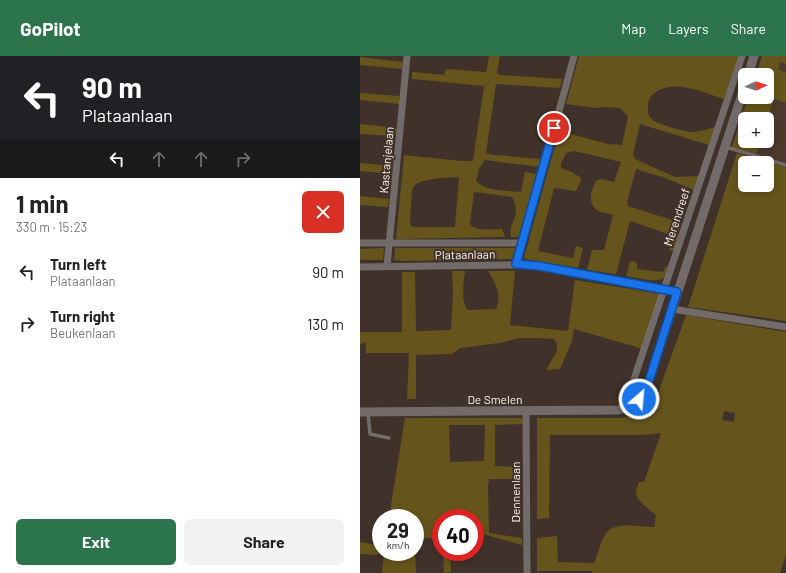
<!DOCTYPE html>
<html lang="en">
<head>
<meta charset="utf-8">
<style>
  body { margin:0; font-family:Barlow,sans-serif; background:#f2f2f2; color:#222; height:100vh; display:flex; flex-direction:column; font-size:15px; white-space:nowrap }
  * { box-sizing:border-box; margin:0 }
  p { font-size:13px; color:#767676 }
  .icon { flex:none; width:22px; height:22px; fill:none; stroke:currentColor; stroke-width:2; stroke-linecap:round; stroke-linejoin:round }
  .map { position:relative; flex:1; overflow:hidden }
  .side { display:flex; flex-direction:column; background:#fff; width:360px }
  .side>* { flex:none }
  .guide { background:#202124; color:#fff; overflow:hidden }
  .needle { width:26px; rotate:86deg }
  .controls { position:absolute; left:378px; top:12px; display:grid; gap:8px }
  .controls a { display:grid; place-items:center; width:36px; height:36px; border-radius:6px; background:#fff; box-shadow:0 2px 6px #0003; font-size:20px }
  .speed { position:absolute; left:12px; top:453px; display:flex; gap:8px; font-size:20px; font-weight:700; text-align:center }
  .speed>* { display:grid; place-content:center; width:52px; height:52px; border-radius:50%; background:#fff; box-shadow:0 2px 6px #0003; line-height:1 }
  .speed small { font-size:10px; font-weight:400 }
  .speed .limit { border:6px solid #d22; background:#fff; color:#111 }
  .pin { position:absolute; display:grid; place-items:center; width:34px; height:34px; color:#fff; margin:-17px; border:2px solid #fff; border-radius:50%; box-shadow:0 1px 4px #0007 }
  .me { position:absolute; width:44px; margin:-22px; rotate:27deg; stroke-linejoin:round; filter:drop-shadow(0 0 3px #0008) }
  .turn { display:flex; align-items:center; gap:14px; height:84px; padding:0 16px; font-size:18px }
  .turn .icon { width:52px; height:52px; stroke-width:2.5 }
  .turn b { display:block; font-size:28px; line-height:34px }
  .lanes { display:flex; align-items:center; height:38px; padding:0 16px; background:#0003; justify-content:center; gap:20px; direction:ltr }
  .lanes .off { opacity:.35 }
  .round { display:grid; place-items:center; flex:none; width:42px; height:42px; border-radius:6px; background:#f2f2f2 }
  .head { display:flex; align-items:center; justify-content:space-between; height:68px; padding:0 16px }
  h1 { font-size:24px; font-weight:700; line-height:30px }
  .cta { display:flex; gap:8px; margin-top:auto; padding:8px 16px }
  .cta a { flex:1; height:46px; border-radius:6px; background:#2b744c; color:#fff; font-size:16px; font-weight:700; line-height:46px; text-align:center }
  .cta a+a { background:#f2f2f2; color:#222 }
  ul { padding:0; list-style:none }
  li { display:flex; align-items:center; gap:12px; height:52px; padding:0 16px }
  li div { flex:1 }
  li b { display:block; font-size:15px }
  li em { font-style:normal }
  header { display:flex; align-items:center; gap:24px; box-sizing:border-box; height:56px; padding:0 20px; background:#2b744c; color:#fff }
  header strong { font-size:19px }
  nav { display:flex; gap:22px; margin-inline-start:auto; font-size:14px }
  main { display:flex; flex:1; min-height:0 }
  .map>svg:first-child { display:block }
</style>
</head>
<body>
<header>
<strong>GoPilot</strong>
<nav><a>Map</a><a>Layers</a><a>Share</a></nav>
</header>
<main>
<section class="side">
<div class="guide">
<div class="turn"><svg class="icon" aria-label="left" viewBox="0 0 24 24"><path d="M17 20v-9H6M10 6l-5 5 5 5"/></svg><div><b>90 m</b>Plataanlaan</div></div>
<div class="lanes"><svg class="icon" aria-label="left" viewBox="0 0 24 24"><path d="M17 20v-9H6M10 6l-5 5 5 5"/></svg><svg class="icon off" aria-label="ahead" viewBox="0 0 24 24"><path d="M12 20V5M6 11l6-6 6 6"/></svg><svg class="icon off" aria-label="ahead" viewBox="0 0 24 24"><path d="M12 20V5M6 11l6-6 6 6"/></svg><svg class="icon off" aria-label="right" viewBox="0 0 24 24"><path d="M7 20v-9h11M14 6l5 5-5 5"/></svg></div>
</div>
<div class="head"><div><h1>1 min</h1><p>330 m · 15:23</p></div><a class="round" style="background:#d93025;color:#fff"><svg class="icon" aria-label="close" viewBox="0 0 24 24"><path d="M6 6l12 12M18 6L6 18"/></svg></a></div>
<ul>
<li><svg class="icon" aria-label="left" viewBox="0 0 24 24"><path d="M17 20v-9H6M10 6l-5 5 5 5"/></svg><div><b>Turn left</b><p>Plataanlaan</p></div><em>90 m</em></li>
<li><svg class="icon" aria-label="right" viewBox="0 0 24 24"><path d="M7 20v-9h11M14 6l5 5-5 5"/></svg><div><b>Turn right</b><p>Beukenlaan</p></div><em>130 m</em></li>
</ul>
<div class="cta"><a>Exit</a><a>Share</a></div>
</section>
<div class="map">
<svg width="426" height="517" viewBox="0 0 426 517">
  <rect width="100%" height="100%" fill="#40322a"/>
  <path fill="#4c382c" d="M 426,0 L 426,111 L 377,97 L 385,75 L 385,85 L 407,85 L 407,19 L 404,19 Z"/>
  <path fill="#65541b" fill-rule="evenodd" d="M 129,0 L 140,0 L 137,17 L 140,19 L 202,23 L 200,32 L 136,28 L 126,97 L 134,99 L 181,103 L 179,111 L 125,104 L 119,113 L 116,125 C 126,136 147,134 161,136 L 165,116 L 177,118 L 160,181 L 151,181 C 148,164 163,161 152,141 L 114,136 L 110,168 C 116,176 133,173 142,173 L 145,181 L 36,183 L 44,99 L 101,105 L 113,105 L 124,30 L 52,23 L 52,16 L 84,19 L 86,13 L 126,16 ZM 99,121 L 95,171 L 55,171 L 51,170 C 49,163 51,155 51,147 C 52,143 51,136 53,132 C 58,121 89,122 99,121 Z
    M 219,0 L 379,0 L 364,43 C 351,39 337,33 323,31 C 309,29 288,33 288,51 C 288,54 288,57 289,60 C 293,68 325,76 334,76 C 341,75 348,73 355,71 L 349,89 L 280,68 L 273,98 L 275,103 L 315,121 L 339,120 L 334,134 L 305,122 L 276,113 L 267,146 L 268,150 L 321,167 L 314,195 L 309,194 L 314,180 L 270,165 L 256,218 L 227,214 L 232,194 L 244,194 L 253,159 C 248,157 241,157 237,154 C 227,147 231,132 237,124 L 242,123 L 254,126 L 261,106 L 214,95 L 206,97 L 201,108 L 201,112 L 212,116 L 221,122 L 221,125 L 216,135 L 194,132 L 178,195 L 213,202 L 216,190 L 223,192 L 218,212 L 170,204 L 164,202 L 199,75 L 248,88 L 262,89 L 268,60 L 260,52 L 243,51 L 236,52 L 206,48 Z
    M 402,0 L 426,0 L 426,8 L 420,6 L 418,13 L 426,17 L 426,47 L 414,43 L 407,63 L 385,63 L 385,85 L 400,85 L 396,98 L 372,91 L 388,41 L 407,41 L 407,19 L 396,19 Z
    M 0,1 L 43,6 L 42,13 L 0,9 Z
    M 0,37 L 39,40 L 39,48 L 0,44 Z
    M 0,68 L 36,72 L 35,80 L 0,78 Z
    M 377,97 L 426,111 L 426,265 L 328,251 ZM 385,107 L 407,107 L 407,129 L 385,129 Z
    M 0,107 L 32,110 L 32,118 L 0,115 Z
    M 0,140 L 29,143 L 28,151 L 0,149 Z
    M 24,192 L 23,204 L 0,204 L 0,193 Z
    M 35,192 L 156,192 L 152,203 L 44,205 L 34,204 Z
    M 273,205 L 277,207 L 277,213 L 303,216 L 306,210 L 308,210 C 307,213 307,217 305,220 C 301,229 275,221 266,220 L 270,206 Z
    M 92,215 L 105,215 C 104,226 100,245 108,254 L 136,253 C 142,238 136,228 128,215 L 155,215 L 150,269 L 208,275 L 215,224 L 302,238 L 287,294 L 214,273 L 212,285 L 200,313 L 186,314 L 197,295 L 197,287 L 193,283 L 183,282 L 160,282 L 139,287 L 100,292 L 92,298 L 56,299 L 56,343 L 47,343 L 49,297 L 6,297 L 6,286 L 0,288 L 0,276 L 42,276 L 42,216 L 55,216 L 56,275 L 91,274 L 93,237 Z
    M 326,259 L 426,276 L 426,499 L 420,517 L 232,517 L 232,515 L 177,515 L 177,482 L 197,480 L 198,506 L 234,507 C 238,498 241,484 246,477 C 255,465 281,471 294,471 L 296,459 C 289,453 276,445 276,436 C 276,433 278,429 279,426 L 284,426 L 301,377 L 282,379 L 190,379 L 189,462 L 177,463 L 177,362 L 262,362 C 282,359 288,354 298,337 ZM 364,355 L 375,357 L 374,366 L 362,364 Z
    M 45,362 L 164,362 L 164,368 L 135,369 L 135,410 L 160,411 L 161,423 L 129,423 L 128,430 L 129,477 L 162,482 L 162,489 L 126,479 L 119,475 L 115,474 L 115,462 L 81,462 L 81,481 L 55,483 L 55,462 L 29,462 ZM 89,369 L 125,369 L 124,405 L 90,406 Z
    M 0,486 L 19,489 L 18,499 L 0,498 Z
    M 55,493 L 56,517 L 22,517 L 24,496 L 55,496 Z
    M 83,496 L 90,496 L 91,516 L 84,517 Z"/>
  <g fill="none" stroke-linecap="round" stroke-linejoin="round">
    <path stroke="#736b69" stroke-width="3.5" d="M 366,91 L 426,109
      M 8,357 L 10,378 L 29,382"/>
    <path stroke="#736b69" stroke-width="7" d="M 0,187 L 162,187
      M 157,209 L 214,0
      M 27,210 L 47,0
      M 0,211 L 157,209 L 179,210 L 317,237
      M 312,253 L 426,271
      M 272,329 L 382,0
      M 166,355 L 167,517"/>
    <path stroke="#736b69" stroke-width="9" d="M 388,19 L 394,0
      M 0,356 L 258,354 C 274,350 278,345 287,331 L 385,29"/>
  </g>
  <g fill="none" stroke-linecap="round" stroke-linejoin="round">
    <defs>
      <path id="route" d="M 194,72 L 156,208 L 179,210 L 317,236 L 287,331 L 279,343"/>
    </defs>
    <use href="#route" stroke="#114b97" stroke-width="10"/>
    <use href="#route" stroke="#1a73e8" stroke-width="7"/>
  </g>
  <g text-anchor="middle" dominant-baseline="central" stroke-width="4" stroke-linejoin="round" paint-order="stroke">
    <g font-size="12" fill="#fdf3ed" stroke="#40322a">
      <text transform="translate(26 104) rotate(-85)">Kastanjelaan</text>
      <text transform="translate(316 161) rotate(-72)">Merendreef</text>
      <text transform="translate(105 198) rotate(-1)">Plataanlaan</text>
      <text x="135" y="343">De Smelen</text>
      <text transform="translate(155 436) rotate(-90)">Dennenlaan</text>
    </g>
  </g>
</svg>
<div class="controls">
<a><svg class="needle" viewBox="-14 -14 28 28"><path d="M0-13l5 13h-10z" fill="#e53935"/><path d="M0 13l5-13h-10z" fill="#767676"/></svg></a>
<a>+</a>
<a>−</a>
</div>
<div class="speed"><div>29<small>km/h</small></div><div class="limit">40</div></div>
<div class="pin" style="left:194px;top:72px;background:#d93025"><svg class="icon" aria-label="arrive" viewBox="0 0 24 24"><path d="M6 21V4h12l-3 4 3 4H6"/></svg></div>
<svg class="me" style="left:279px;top:343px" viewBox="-20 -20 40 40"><circle r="17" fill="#1a73e8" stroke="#fff" stroke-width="3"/><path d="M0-11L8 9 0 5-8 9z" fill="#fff"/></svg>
</div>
</main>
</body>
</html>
